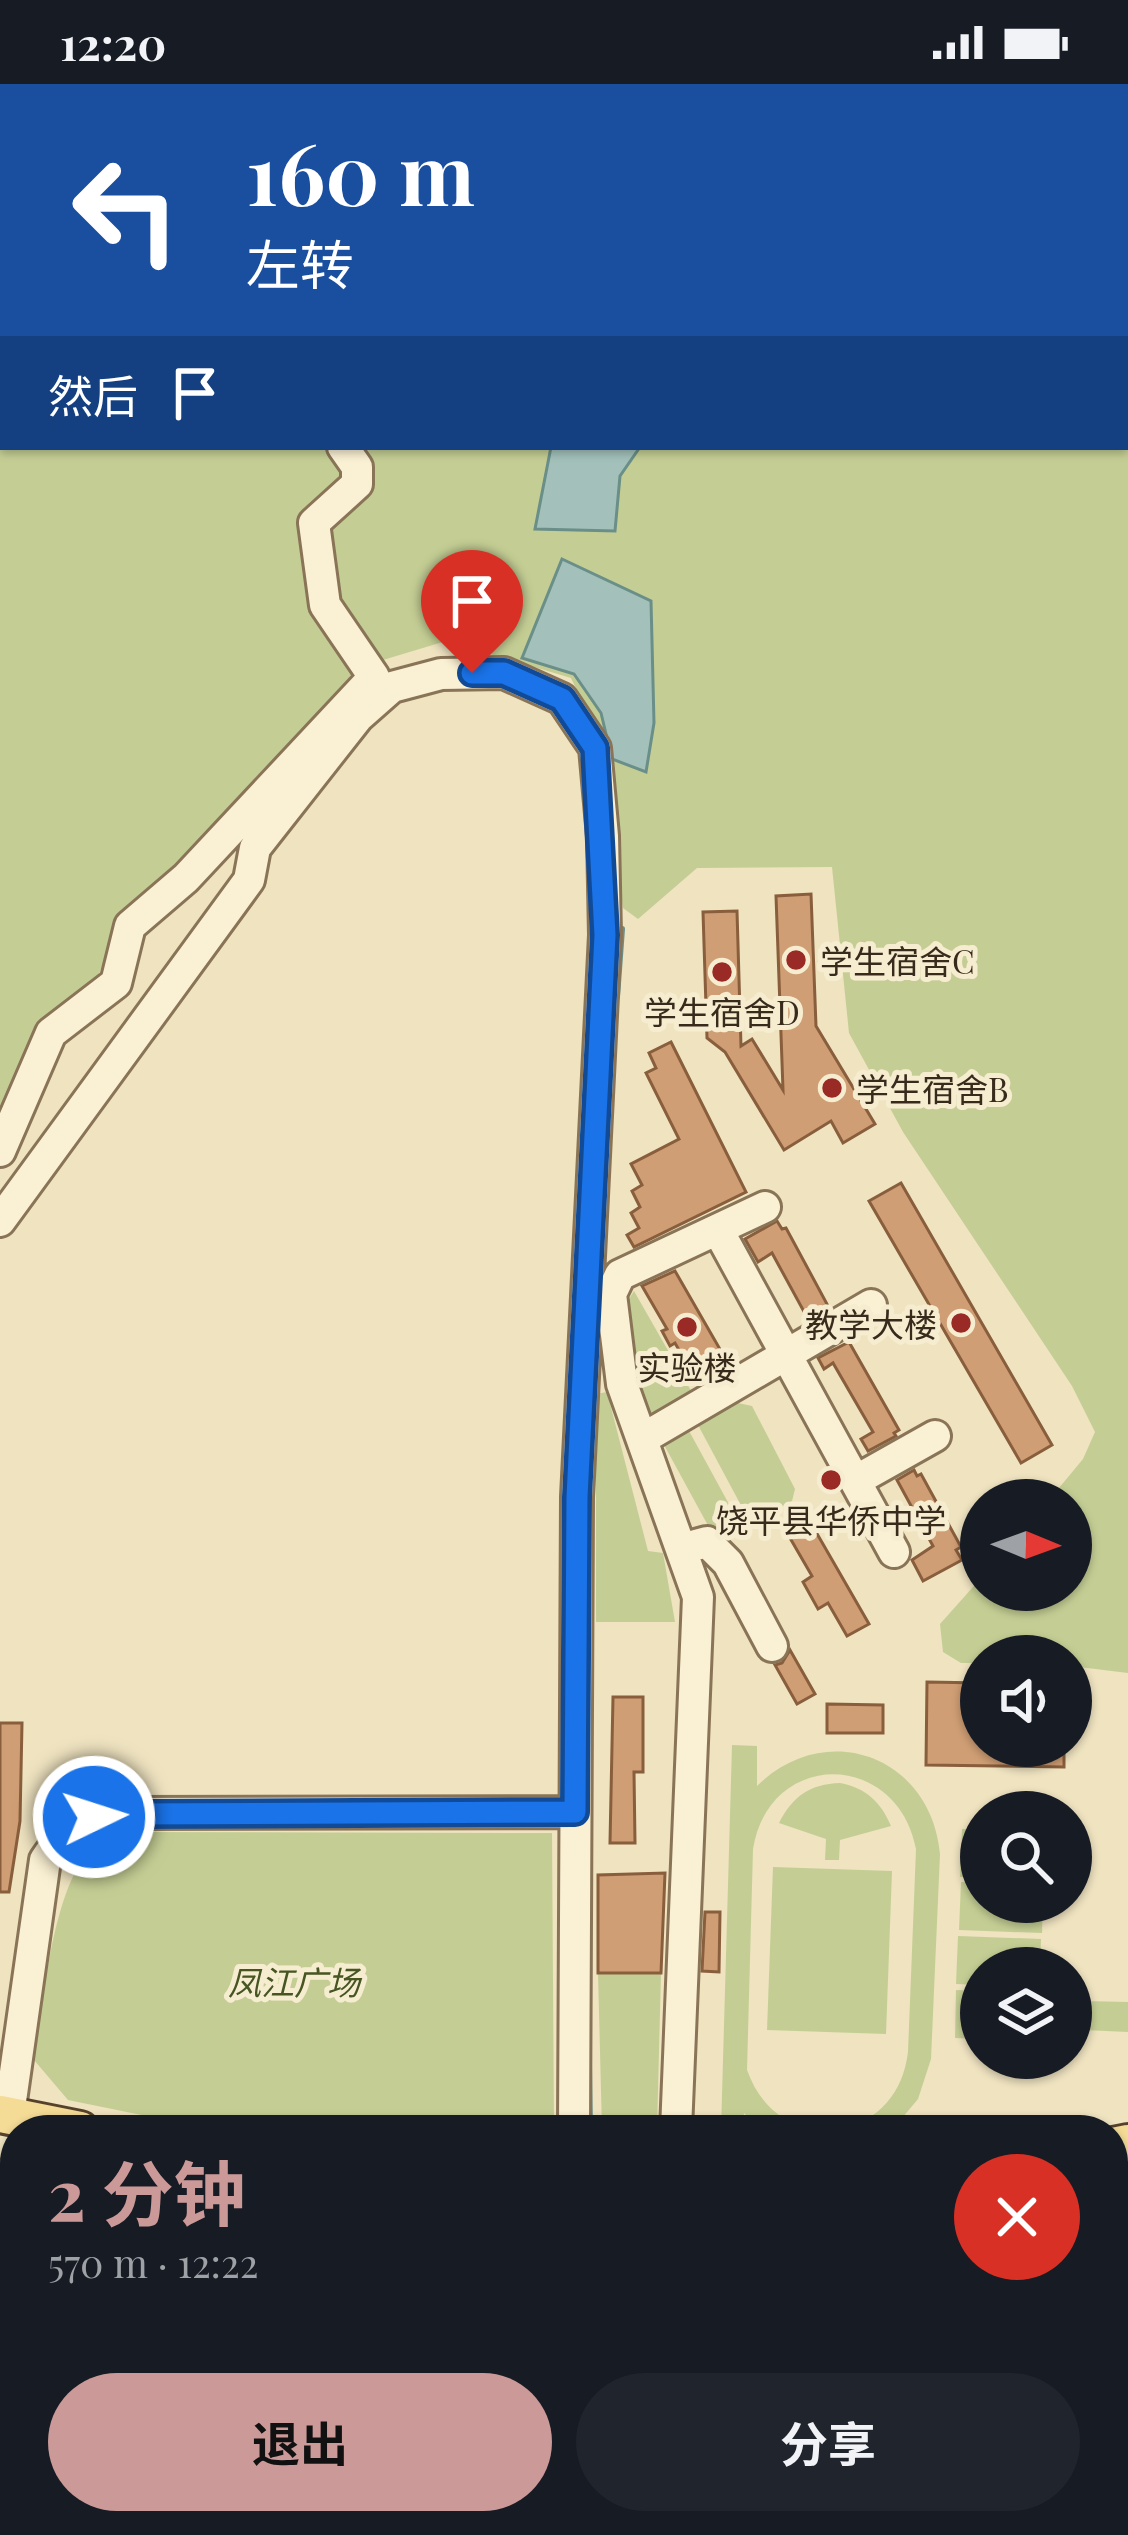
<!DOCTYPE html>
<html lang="zh">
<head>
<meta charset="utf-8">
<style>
  body { margin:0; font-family:"Playfair Display","Noto Sans SC",serif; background:#20242c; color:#f1f3f6; height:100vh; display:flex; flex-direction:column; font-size:45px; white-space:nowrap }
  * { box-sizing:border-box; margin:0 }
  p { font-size:39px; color:#9ea1a6 }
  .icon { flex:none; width:66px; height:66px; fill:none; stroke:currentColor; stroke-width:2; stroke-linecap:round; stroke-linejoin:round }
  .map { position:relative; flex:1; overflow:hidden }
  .side { position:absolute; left:0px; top:2031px; width:1128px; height:420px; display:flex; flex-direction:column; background:#171b24; border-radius:48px 48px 0 0; box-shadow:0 3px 9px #0004 }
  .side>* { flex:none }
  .banner { position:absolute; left:0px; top:0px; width:1128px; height:366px; box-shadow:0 3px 9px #0004; background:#1a4fa0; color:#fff; overflow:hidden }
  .needle { width:78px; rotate:91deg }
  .tools { position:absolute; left:960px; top:1395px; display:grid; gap:24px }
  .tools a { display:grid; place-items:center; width:132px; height:132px; border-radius:50%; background:#171b24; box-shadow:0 3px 9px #0004; font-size:60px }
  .pin { position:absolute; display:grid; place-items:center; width:102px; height:102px; color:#fff; margin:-123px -51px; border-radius:50% 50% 50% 0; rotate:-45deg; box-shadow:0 0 12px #0007 }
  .pin .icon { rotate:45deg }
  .me { position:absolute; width:132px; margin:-66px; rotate:86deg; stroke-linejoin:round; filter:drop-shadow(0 0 9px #0008) }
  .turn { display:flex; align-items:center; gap:42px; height:252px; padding:0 48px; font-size:54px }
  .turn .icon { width:156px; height:156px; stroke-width:2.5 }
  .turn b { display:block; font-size:84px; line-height:102px }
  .then { display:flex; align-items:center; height:114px; padding:0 48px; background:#0003; gap:24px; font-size:45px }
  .round { display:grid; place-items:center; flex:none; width:126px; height:126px; border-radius:63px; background:#20242c }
  .head { display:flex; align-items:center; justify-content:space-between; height:204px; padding:0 48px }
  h1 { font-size:72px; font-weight:700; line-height:90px; color:#ca9998 }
  .action { display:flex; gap:24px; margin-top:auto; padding:24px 48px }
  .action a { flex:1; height:138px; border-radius:72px; background:#ca9998; color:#111; font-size:48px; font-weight:700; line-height:138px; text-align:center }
  .action a+a { background:#20242c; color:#f1f3f6 }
  .status { display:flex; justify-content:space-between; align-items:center; height:84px; padding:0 60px; background:#171b24; direction:ltr }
  .status svg { height:33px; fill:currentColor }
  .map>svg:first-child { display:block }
</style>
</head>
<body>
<div class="status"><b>12:20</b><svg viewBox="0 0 49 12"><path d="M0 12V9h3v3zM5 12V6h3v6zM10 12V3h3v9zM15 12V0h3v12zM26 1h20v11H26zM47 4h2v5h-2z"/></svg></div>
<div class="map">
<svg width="1128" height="2451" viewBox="0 0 1128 2451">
  <rect width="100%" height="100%" fill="#efe3c0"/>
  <path fill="#c4ce94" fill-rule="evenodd" d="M 0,0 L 1128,0 L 1128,1589 L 1071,1582 L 1071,1572 L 981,1572 L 981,1579 L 961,1579 L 943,1568 L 940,1540 L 981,1494 L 981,1506 L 1071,1506 L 1071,1416 L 1049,1416 L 1083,1375 L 1095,1348 L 1072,1302 L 903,1048 L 849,949 L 832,783 L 697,784 L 638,835 L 623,824 L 600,656 L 571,594 L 446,557 L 383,576 L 354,599 L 120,836 L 95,900 L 41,941 L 0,1024 ZM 3,3 L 1125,3 L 1125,363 L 3,363 Z
    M 634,1207 L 694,1312 L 651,1337 L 629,1301 L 624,1223 Z
    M 607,1308 L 648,1467 L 663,1469 L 675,1538 L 596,1538 L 596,1310 Z
    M 738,1319 L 752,1322 L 795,1405 L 792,1417 L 751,1440 L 698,1341 Z
    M 688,1345 L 742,1444 L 717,1458 L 663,1359 Z
    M 732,1661 L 757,1662 L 757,1702 C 826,1634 931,1672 940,1770 L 931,1975 L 918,2015 L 892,2046 L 838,2046 C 879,2037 903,2009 908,1968 L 916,1765 C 897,1666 769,1665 753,1765 L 747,1986 C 759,2019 781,2040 816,2046 L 761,2046 L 744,2029 L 742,2046 L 721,2046 Z
    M 840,1699 C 866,1704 881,1718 891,1742 L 840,1756 L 839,1776 L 825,1776 L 826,1755 L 779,1739 C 793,1712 810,1700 840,1699 Z
    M 962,1745 L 981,1745 L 981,1793 L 960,1793 Z
    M 136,1748 L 552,1749 L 554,2046 L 215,2046 L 68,2016 L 34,1976 C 43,1923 53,1786 100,1759 C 110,1753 125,1751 136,1748 Z
    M 773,1783 L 892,1787 L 886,1950 L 767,1946 Z
    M 961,1798 L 981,1799 L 981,1818 L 1043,1818 L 1042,1849 L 959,1846 Z
    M 958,1852 L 1041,1855 L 1040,1884 L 981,1884 L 981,1901 L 956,1900 Z
    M 598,1889 L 661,1889 L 657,2046 L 602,2046 Z
    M 956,1906 L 981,1907 L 981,1955 L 955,1954 Z
    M 1084,1917 L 1128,1918 L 1128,1948 L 1084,1946 Z"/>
  <path fill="#a3c1ba" stroke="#6a8f88" stroke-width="3" d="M 551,363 L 640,363 L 620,392 L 615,447 L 535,445 Z
    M 562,475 L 651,517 L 654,639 L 646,688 L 612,675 L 601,629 L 574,590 L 522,574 Z
    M 0,2103 L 15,2106 L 15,2436 L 1113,2436 L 1113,2133 L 1128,2128 L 1128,2451 L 0,2451 Z"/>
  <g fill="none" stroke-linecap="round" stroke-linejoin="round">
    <path stroke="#6a8f88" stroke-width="6" d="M 617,913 L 622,845
      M 589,1981 L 590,2046"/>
  </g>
  <path fill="#cf9e74" stroke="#895e3c" stroke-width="3" d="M 811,810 L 816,942 L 875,1040 L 843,1059 L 831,1037 L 784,1066 L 725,968 L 707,954 L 703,828 L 737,827 L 741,962 L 752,955 L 783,1006 L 776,812 Z
    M 671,958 L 746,1108 L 634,1163 L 627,1151 L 639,1144 L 631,1129 L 640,1123 L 632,1107 L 642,1101 L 631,1080 L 679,1055 L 646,989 L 656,984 L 649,969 Z
    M 901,1099 L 1052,1361 L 1021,1379 L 869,1117 Z
    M 777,1137 L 782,1145 L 786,1144 L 827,1220 L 808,1235 L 772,1169 L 758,1178 L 745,1155 Z
    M 675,1187 L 729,1281 L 698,1299 L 675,1259 L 670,1262 L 662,1247 L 667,1245 L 642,1202 Z
    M 849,1258 L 899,1346 L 894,1349 L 896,1352 L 868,1367 L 861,1355 L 873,1348 L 833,1279 L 824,1285 L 818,1274 Z
    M 914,1386 L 917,1392 L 921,1390 L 961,1463 L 956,1466 L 962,1476 L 923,1497 L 912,1476 L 933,1462 L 897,1396 Z
    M 812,1441 L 869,1540 L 847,1552 L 828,1519 L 818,1525 L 803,1498 L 812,1492 L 790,1454 Z
    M 790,1566 L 815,1610 L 797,1620 L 775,1581 L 782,1579 Z
    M 927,1598 L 981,1599 L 981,1662 L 1064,1662 L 1064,1683 L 926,1681 Z
    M 613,1613 L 643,1613 L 643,1688 L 634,1688 L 635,1759 L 610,1759 Z
    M 827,1620 L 883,1621 L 883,1649 L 827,1649 Z
    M 0,1639 L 22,1639 L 20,1737 L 9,1808 L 0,1808 Z
    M 665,1789 L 661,1889 L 598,1889 L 598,1791 Z
    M 705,1828 L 720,1828 L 719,1888 L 702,1887 Z"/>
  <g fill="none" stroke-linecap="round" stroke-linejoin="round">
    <defs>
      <path id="minor" d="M 381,3 L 384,0
        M 0,1067 L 51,949 L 116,899 L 130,842 L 186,794 L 374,593 L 325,521 L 314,439 L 357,400 L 357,383 L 343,363
        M 0,1137 L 249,796 L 255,764 L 358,633 L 392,603 L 441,590 L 504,589 L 562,615 L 595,664 L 603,752 L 605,851 L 577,1413 L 574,2046
        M 718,1146 L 894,1468
        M 642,1355 L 871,1221
        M 855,1397 L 935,1352
        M 681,1465 L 707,1458 L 728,1479 L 772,1562
        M 9,2031 L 45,1776 C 69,1740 86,1734 128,1729 L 575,1728
        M 676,2046 L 698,1513 L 622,1300 L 611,1210 L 620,1191 L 765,1123"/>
      <path id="major" d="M 0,2030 L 80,2046
        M 1113,2062 L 1128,2059"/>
    </defs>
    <use href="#minor" stroke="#897457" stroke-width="36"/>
    <use href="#major" stroke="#56422c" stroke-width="42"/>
    <path stroke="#897457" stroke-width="3" stroke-dasharray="9 6" stroke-linecap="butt" d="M 0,2075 L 15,2078
      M 1113,2102 L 1128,2097"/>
    <use href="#minor" stroke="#faf0d3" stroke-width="30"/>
    <use href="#major" stroke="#f4db96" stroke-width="36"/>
  </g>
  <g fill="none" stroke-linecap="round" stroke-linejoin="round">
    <defs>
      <path id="route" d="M 94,1733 L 128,1730 L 575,1728 L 577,1413 L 605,851 L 595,664 L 562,615 L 504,589 L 472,589"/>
    </defs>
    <use href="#route" stroke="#114b97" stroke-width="30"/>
    <use href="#route" stroke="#1a73e8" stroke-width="21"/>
  </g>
  <g fill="#9a2a25" stroke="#f6edd0" stroke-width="4.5">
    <circle cx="796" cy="876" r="12"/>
    <circle cx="722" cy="888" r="12"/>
    <circle cx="832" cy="1004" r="12"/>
    <circle cx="961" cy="1239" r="12"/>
    <circle cx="687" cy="1243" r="12"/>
    <circle cx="831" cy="1396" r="12"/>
  </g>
  <g text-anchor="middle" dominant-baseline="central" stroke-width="10" stroke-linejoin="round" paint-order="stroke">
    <g font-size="33" fill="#382b1c" stroke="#f6edd0">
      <text x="820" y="876" text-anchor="start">学生宿舍C</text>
      <text x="722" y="927">学生宿舍D</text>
      <text x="856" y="1004" text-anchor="start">学生宿舍B</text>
      <text x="937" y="1239" text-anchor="end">教学大楼</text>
      <text x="687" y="1282">实验楼</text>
      <text x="831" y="1435">饶平县华侨中学</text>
    </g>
    <g font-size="33" font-style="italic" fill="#465522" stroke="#f6edd0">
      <text x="294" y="1897">凤江广场</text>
    </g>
  </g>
</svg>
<div class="tools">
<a><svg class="needle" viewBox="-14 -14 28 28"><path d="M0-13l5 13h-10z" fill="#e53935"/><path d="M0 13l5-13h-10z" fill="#9ea1a6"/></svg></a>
<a><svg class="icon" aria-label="sound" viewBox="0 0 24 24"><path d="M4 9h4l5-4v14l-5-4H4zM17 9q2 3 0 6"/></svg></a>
<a><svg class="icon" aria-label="search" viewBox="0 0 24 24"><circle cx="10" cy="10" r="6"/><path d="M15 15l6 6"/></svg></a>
<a><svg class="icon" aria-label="layers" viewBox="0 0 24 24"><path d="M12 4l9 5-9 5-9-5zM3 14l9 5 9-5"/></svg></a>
</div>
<div class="pin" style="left:472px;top:589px;background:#d93025"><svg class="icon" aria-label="arrive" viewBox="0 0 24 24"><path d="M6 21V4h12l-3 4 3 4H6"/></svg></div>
<svg class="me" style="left:94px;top:1733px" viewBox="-20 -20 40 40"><circle r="17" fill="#1a73e8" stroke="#fff" stroke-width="3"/><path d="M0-11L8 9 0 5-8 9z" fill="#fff"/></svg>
<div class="banner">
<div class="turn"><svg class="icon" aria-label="left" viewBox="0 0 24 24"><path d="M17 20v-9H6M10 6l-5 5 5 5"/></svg><div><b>160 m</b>左转</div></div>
<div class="then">然后<svg class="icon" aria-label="arrive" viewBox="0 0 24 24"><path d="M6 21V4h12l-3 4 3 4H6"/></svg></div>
</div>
<section class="side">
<div class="head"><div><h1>2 分钟</h1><p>570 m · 12:22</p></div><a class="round" style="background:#d93025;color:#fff"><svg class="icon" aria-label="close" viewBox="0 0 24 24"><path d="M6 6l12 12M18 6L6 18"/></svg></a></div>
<div class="action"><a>退出</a><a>分享</a></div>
</section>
</div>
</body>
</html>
